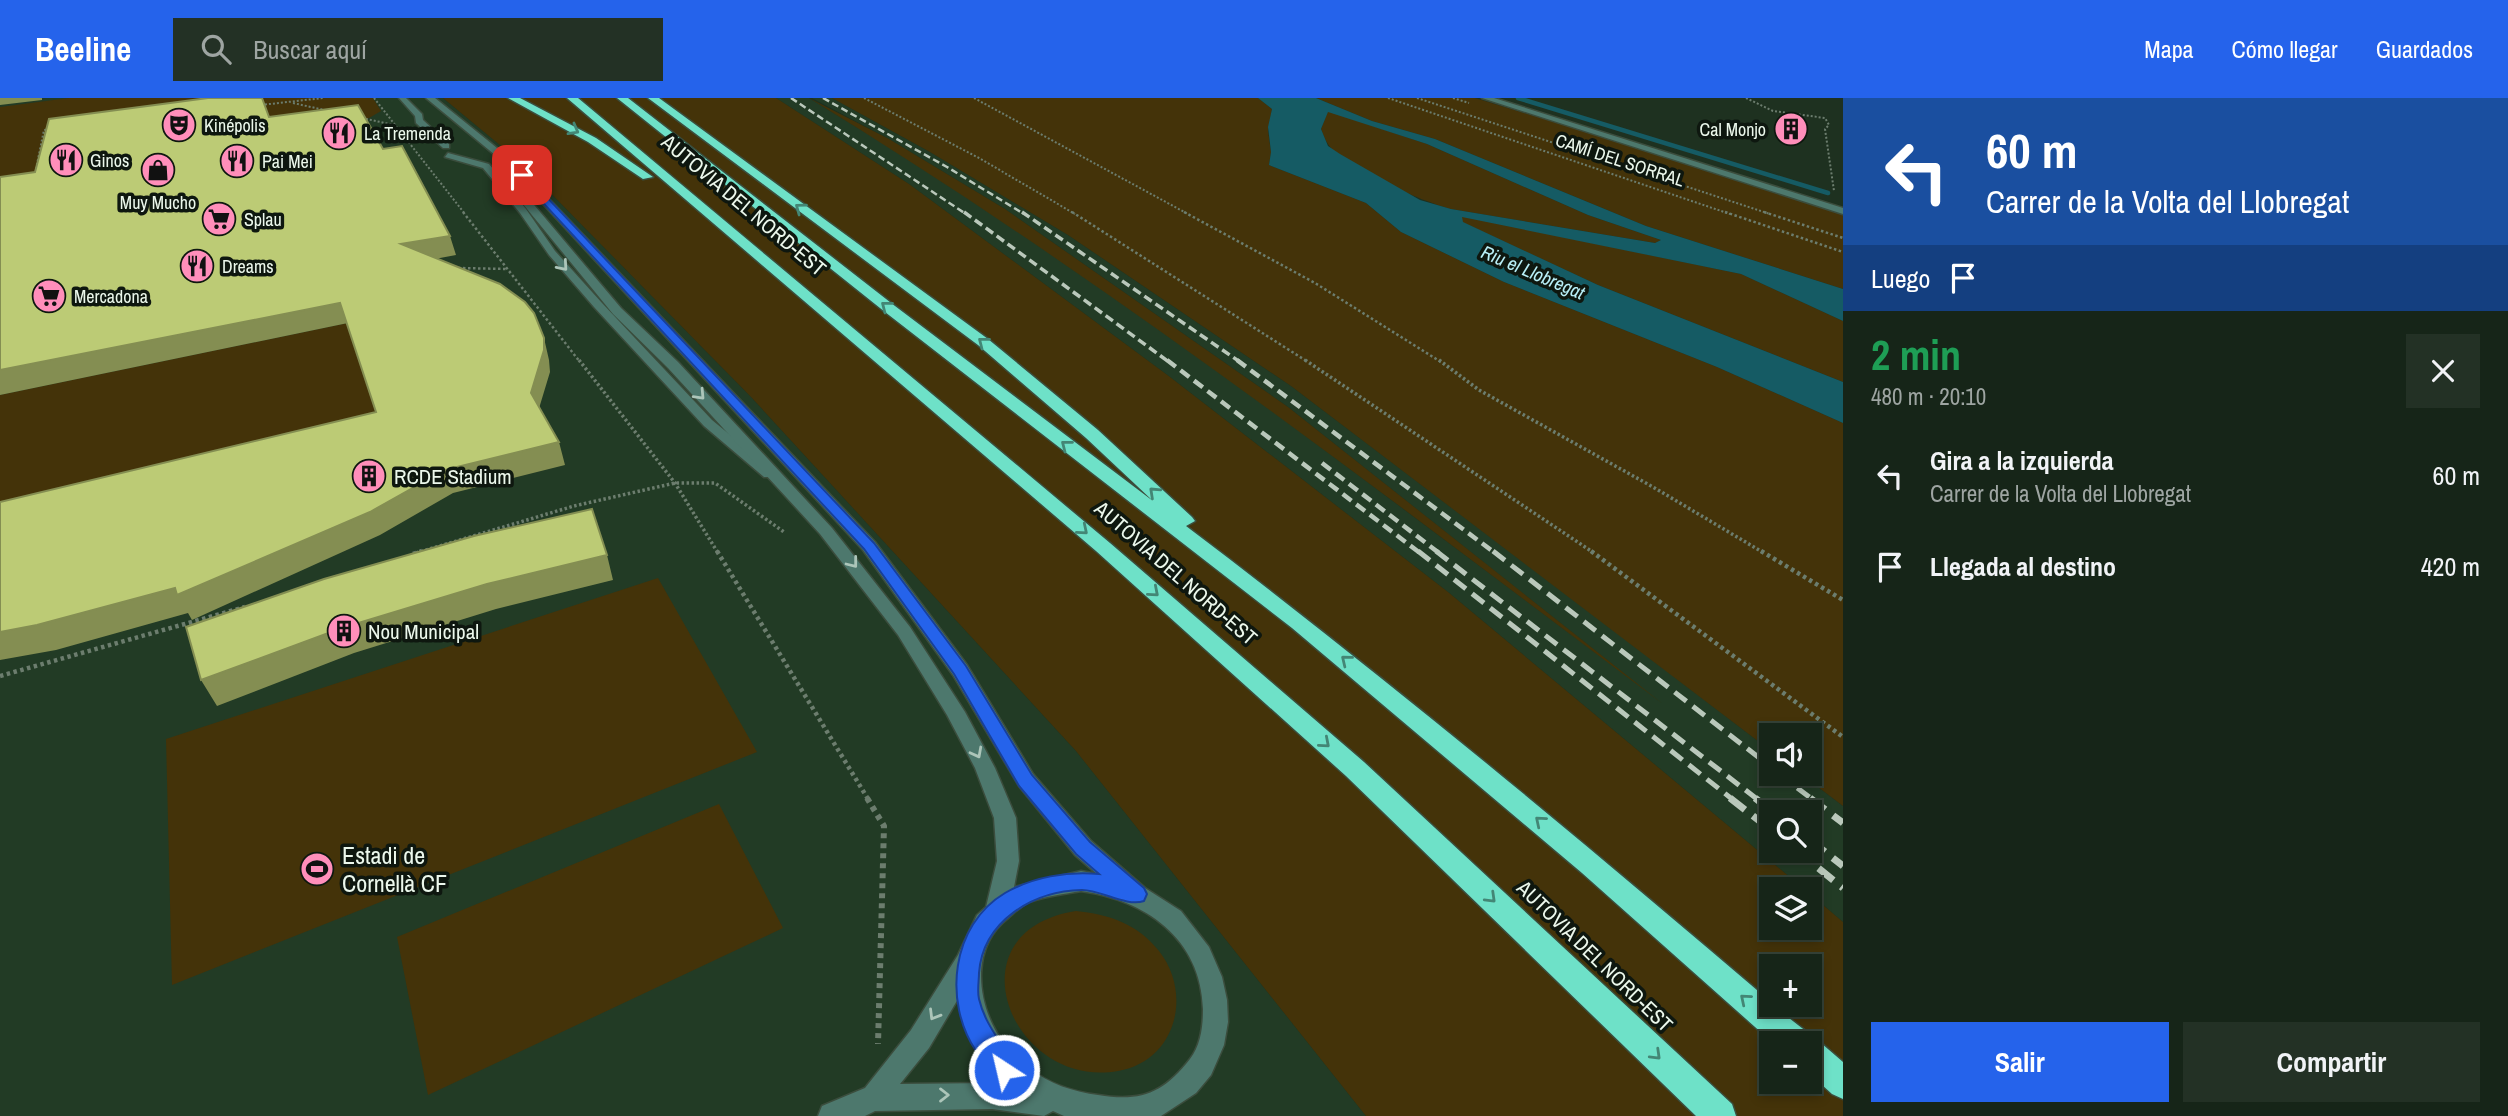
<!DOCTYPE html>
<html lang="es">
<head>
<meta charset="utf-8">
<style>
  body { margin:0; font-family:"Archivo Narrow",sans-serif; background:#233125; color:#f1f3f6; height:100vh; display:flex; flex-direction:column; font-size:26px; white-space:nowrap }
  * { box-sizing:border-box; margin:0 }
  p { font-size:23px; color:#9ea5a2 }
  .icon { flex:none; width:38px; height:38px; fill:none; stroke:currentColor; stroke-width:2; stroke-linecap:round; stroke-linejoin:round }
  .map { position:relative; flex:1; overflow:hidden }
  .drawer { display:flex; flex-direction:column; background:#162518; width:665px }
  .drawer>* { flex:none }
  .banner { background:#1a4fa0; color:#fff; overflow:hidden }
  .controls { position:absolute; left:1759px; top:625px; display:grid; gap:14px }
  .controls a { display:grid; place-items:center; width:63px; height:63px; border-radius:0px; background:#162518; box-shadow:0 4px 10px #0003,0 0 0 2px #354237; font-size:35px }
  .pin { position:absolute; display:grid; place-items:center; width:60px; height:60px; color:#fff; margin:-30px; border-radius:14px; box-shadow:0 4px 10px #0006 }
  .me { position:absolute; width:77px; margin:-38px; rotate:325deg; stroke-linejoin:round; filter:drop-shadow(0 0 5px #0008) }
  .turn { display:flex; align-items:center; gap:24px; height:147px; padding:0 28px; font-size:32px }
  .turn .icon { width:91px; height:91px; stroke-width:2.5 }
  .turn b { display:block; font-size:49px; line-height:60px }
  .then { display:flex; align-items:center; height:66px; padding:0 28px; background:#0003; gap:14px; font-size:26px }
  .round { display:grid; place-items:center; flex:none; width:74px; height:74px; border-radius:0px; background:#233125 }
  .head { display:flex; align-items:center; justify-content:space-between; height:119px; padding:0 28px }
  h1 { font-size:42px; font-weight:800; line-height:52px; color:#1e9e55 }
  .action { display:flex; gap:14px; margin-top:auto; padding:14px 28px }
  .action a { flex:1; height:80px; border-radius:0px; background:#2563eb; color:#fff; font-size:28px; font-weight:800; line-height:80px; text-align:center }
  .action a+a { background:#233125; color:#f1f3f6 }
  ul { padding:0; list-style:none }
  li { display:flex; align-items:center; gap:21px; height:91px; padding:0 28px }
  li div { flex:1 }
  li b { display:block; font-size:26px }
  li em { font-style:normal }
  header { display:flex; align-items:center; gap:42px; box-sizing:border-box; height:98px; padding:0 35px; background:#2563eb; color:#fff }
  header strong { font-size:33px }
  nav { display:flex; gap:38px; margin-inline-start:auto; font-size:24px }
  .search { width:490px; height:63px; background:#233125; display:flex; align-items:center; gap:18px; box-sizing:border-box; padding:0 24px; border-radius:0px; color:#9ea5a2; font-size:26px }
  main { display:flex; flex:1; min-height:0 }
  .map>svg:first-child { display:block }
</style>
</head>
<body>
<header>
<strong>Beeline</strong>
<div class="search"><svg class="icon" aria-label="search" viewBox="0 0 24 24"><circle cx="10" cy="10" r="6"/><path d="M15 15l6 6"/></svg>Buscar aquí</div>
<nav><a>Mapa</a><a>Cómo llegar</a><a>Guardados</a></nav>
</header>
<main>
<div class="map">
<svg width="1843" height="1018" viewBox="0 0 1843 1018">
  <rect width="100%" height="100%" fill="#1e3120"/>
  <path fill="#223b25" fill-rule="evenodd" d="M 0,0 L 443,0 L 519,63 L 752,300 L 1076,653 L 1366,1018 L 0,1018 Z
    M 776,0 L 809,0 L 919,67 L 1078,174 L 1239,288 L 1632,582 L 1288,309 L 1005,111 L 889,41 L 812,0 L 832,0 L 930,54 L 1068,137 L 1291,288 L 1617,535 L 1771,653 L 1771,676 L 1801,676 L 1843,708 L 1843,824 L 1810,796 L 1810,791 L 1804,791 L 1448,494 L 1170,279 L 909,86 ZM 1771,714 L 1810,714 L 1810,752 L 1771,752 Z"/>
  <path fill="#443309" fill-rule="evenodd" d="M 69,0 L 373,0 L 381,13 L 364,23 L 50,72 L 0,98 L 0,9 Z
    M 443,0 L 776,0 L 909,86 L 1170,279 L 1448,494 L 1804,791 L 1771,791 L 1771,830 L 1810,830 L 1810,796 L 1843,824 L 1843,1018 L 1366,1018 L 1076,653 L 752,300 L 519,63 ZM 1771,868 L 1810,868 L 1810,906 L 1771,906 ZM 1771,945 L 1810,945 L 1810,984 L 1771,984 Z
    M 809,0 L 889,41 L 1005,111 L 1288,309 L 1663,606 C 1383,396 1107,182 809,0 Z
    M 832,0 L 1258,0 L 1272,11 L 1268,33 L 1271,54 L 1269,67 L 1366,105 L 1401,134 L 1504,184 L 1717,269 L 1843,325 L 1843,708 L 1801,676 L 1810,676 L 1810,637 L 1771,637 L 1771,653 L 1291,288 L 1068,137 L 930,54 Z
    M 1316,0 L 1475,0 L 1657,55 L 1843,117 L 1843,191 L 1646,128 L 1435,41 L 1372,23 Z
    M 1328,13 L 1427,46 L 1588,117 L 1661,142 L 1655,145 L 1451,111 C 1423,104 1343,69 1328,46 C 1325,42 1323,36 1321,31 Z
    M 1462,118 L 1741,176 L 1843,223 L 1843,284 L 1598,187 L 1462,124 Z
    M 348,225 L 385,337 L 0,431 L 0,297 Z
    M 658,480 L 757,654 L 172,887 L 166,641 Z
    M 719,706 L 783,830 L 428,997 L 397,839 Z
    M 1076,813 C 1108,816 1138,826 1159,853 C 1193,896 1176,963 1118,973 C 1011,992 948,833 1076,813 Z"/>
  <path fill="#155b64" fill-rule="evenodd" d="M 1258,0 L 1316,0 L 1372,23 L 1435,41 L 1646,128 L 1843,191 L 1843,223 L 1741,176 L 1462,119 L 1463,124 L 1598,187 L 1843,284 L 1843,325 L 1717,269 L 1504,184 L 1401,134 L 1366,105 L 1269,67 L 1271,54 L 1268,29 L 1272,11 ZM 1328,14 L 1427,46 L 1588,117 L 1661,142 L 1655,145 L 1451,111 L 1420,102 L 1340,56 L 1328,48 L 1321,31 Z"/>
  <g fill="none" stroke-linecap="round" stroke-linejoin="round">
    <path stroke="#155b64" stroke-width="4.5" d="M 1518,0 L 1828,95"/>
    <defs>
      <path id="lane" d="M 399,0 L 406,0 L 422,16 L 423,22 L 449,46 L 449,50 L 443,50 L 416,25 L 415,18 Z
        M 448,55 L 489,66 L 526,111 L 555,153 L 602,205 L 712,322 L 774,373 L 774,379 L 764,379 L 704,328 L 594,209 L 549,157 L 520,115 L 483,70 L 445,59 Z"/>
      <path id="street" d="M 426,0 L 435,0 L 512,62 L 875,444 L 967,567 L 1033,676 L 1091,743 L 1145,790 L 1181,813 L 1209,849 L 1222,879 L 1227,902 L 1228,924 L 1224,947 L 1211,977 L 1196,995 L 1161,1018 L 1064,1018 L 1053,1013 L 1044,1018 L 992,1011 L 875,1013 L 865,1018 L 818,1018 L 822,1008 L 865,990 L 911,932 L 958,857 L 977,817 L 986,809 L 997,763 L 994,720 L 975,670 L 947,617 L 898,537 L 820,436 L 668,270 L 613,216 L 496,73 L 496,69 L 502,69 L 621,210 L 678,264 L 832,430 L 910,529 L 965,614 L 995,670 L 1016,720 L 1019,763 L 1014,789 L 1081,773 L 1097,776 L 1075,757 L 1019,688 L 953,577 L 863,452 L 506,66 ZM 1081,793 C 1145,802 1201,840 1203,911 C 1203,928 1201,947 1190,961 C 1163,996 1140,1004 1098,997 C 1075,994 1048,986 1030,970 C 1019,960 1005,947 997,935 C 976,899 972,848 1008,820 C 1014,815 1022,807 1029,804 C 1045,798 1065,796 1081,793 ZM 958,901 L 980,954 L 1009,987 L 992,985 L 900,986 L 929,950 Z
        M 1482,0 L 1494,0 L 1843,110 L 1843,116 Z"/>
      <path id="highway" d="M 508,0 L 520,0 L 596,40 L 653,79 L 643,81 L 588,44 Z
        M 567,0 L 578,0 L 1110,445 L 1364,664 L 1732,1006 L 1736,1018 L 1696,1018 L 1346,678 L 1096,453 Z
        M 617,0 L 628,0 L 895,208 L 1153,403 L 1086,340 L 978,247 L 648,0 L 659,0 L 988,241 L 1098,332 L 1192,419 L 1195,423 L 1186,428 C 1387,580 1580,741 1771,904 L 1771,906 L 1807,934 L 1810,941 L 1821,945 L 1843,964 L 1843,1001 L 1832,996 L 1810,976 L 1810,945 L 1773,945 L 1582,775 L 1292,530 L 885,214 Z"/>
    </defs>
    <use href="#lane" stroke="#3b4d3d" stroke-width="3"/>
    <use href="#street" stroke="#3b4d3d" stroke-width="3"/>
    <use href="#highway" stroke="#3b4d3d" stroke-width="3"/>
    <path stroke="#6c7d6e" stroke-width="2" stroke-dasharray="2 2" stroke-linecap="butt" d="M 374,0 L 465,116
      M 864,0 L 979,60 L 1075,116
      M 974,0 L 1188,116
      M 1388,0 L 1730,116
      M 1417,0 L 1770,116
      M 1453,0 L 1469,5
      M 1746,0 L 1773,13 L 1825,20 L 1829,27 L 1825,31 L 1834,93
      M 293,5 L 329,13
      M 261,7 L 323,0
      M 362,20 L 394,27
      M 36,71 L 44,32 L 51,31"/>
    <path stroke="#6c7d6e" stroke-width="2.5" stroke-dasharray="2.5 2.5" stroke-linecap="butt" d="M 463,114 L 580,264
      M 1072,114 L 1308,264
      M 1184,114 L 1315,185 L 1441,264
      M 1725,114 L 1843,154
      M 1764,114 L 1843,140
      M 458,170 L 508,171"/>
    <path stroke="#6c7d6e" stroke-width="3.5" stroke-dasharray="2.5 2.5" stroke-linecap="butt" d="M 579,262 L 675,385 L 718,455
      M 1305,262 L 1594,455
      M 1439,262 L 1479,292 L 1653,389 L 1764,455
      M 416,455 L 574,408 L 675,385 L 715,385 L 784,434"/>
    <path stroke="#6c7d6e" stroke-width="4.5" stroke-dasharray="3.5 3.5" stroke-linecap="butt" d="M 717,453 L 868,701
      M 1591,453 L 1843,639
      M 1761,453 L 1843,502
      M 413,456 L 422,453
      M 0,578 L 245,509"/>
    <path stroke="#6c7d6e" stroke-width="6" stroke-dasharray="5 5" stroke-linecap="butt" d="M 867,700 L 884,728 L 878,946"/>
    <use href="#lane" fill="#4d786d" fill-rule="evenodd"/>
    <use href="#street" fill="#4d786d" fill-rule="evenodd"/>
    <use href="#highway" fill="#6ee1c8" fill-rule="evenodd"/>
    <path stroke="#bac8bb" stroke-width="2.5" stroke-dasharray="7 3.5" stroke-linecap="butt" d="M 791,0 L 966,116
      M 823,0 L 947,69 L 1024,116"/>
    <path stroke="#bac8bb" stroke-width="3.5" stroke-dasharray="9 4.5" stroke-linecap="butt" d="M 964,114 L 1169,264
      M 1022,114 L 1240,264"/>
    <path stroke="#bac8bb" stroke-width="4.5" stroke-dasharray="11 6" stroke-linecap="butt" d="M 1167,262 L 1420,455
      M 1237,262 L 1495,455
      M 1322,365 L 1439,455"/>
    <path stroke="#bac8bb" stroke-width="5" stroke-dasharray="15 8" stroke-linecap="butt" d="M 1418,453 L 1732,701
      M 1436,453 L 1757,701
      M 1493,453 L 1771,669
      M 1779,676 L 1812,701"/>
    <path stroke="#bac8bb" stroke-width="7" stroke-dasharray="19 10" stroke-linecap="butt" d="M 1730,700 L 1771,732
      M 1755,700 L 1773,714
      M 1810,700 L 1843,725
      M 1810,742 L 1843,768
      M 1796,752 L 1843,790"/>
  </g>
  <path fill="#848e52" d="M 0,0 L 42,0 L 42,2 L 0,7 Z
    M 450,138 L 456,157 L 408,166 L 401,146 Z
    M 340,205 L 348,225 L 0,297 L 0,272 Z
    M 544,240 L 549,262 L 550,274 L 537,317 L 531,295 Z
    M 559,344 L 565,367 L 453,395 L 380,437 L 192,522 L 188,515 L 56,552 L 0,562 L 0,534 L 445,372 Z
    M 607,457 L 613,482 L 496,511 L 354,555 L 217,608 L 201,582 L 342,530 L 487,486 Z"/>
  <path fill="#bccb75" stroke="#848e52" stroke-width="2" d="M 208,0 L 262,0 L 269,19 L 358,7 L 383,51 L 402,48 L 450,138 L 401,146 L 500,186 L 525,204 L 534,215 L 544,240 L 544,252 L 531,295 L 559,344 L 445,372 L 370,414 L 177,497 L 175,490 L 37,527 L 0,534 L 0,404 L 376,314 L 340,205 L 0,272 L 0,79 L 35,74 L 49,21 Z
    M 592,411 L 607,457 L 487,486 L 342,530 L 201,582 L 186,529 L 324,481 L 474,438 Z"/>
  <defs><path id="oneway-chevron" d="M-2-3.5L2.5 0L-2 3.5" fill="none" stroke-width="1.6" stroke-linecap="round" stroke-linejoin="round" transform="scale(1.75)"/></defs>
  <g stroke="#438675">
    <use href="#oneway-chevron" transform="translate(574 32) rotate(29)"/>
    <use href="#oneway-chevron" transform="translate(800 110) rotate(-143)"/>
    <use href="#oneway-chevron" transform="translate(886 208) rotate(-142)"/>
    <use href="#oneway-chevron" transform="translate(983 244) rotate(-142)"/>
    <use href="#oneway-chevron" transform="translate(1066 347) rotate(-142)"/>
    <use href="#oneway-chevron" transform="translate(1154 394) rotate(-137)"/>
    <use href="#oneway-chevron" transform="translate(1083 432) rotate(40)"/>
    <use href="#oneway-chevron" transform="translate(1154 494) rotate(41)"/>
    <use href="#oneway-chevron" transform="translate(1346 562) rotate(-141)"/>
    <use href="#oneway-chevron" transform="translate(1325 645) rotate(41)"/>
    <use href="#oneway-chevron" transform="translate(1540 723) rotate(-140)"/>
    <use href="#oneway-chevron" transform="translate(1491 800) rotate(44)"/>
    <use href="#oneway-chevron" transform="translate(1745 901) rotate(-140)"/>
    <use href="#oneway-chevron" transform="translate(1656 957) rotate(44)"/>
  </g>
  <g stroke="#acc5b9">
    <use href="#oneway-chevron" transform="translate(563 168) rotate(49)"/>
    <use href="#oneway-chevron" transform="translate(700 297) rotate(47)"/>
    <use href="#oneway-chevron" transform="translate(853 465) rotate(52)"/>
    <use href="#oneway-chevron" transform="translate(977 655) rotate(62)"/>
    <use href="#oneway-chevron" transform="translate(934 917) rotate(121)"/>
    <use href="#oneway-chevron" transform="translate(944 997)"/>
  </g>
  <path fill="#2563eb" stroke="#184099" stroke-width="2" d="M 519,76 L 525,76 L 874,445 L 966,568 L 1032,677 L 1090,744 L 1144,790 L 1147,796 L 1144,803 C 1126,809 1101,792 1082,792 C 1033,793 983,823 979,875 C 979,883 977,893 979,901 C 986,930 1005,947 1016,972 L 1012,981 L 1004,984 C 991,979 984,964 976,953 C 943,904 951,827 1005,795 C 1033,779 1067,773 1099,776 L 1076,756 L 1019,688 L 954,576 L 864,451 L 519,79 Z"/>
  <defs>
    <symbol id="theatre-disc" viewBox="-11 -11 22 22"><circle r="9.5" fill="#ff8eba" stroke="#0e170f"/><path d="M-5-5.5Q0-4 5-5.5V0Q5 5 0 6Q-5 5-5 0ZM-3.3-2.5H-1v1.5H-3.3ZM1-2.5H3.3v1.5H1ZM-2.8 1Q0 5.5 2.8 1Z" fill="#111"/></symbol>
    <symbol id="building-disc" viewBox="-11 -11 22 22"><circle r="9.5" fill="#ff8eba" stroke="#0e170f"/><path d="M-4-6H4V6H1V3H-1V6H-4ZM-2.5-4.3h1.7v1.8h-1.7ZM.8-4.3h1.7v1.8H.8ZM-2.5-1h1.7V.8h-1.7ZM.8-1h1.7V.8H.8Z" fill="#111"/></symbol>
    <symbol id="restaurant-disc" viewBox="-11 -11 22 22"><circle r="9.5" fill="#ff8eba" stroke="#0e170f"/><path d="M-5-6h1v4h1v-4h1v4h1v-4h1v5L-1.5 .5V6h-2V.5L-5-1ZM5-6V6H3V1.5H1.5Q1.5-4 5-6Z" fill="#111"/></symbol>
    <symbol id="shop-disc" viewBox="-11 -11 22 22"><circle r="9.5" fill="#ff8eba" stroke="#0e170f"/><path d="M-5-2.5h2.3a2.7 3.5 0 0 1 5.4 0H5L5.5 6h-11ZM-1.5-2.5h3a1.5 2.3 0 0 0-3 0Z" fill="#111"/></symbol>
    <symbol id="supermarket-disc" viewBox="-11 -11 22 22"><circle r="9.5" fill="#ff8eba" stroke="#0e170f"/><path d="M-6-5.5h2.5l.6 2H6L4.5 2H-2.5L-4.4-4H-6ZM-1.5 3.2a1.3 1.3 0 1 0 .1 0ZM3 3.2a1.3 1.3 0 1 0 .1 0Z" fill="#111"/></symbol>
    <symbol id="stadium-disc" viewBox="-11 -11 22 22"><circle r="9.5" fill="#ff8eba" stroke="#0e170f"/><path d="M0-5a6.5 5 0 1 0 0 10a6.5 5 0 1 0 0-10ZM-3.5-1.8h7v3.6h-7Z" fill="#111"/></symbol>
  </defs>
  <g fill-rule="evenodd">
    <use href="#theatre-disc" x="160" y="8" width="38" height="38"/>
    <use href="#building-disc" x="1772" y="12" width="38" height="38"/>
    <use href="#restaurant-disc" x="320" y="16" width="38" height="38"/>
    <use href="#restaurant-disc" x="47" y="43" width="38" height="38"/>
    <use href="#restaurant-disc" x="218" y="44" width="38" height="38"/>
    <use href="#shop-disc" x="139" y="53" width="38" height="38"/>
    <use href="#supermarket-disc" x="200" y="102" width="38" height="38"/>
    <use href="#restaurant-disc" x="178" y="149" width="38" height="38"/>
    <use href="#supermarket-disc" x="30" y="179" width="38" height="38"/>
    <use href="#building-disc" x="350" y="359" width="38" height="38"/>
    <use href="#building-disc" x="325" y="514" width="38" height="38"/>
    <use href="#stadium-disc" x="298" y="752" width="38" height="38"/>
  </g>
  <g text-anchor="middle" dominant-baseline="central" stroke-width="7" stroke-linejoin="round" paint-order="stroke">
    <g font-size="18" fill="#ecf8ec" stroke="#0e170f" text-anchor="start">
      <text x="204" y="27">Kinépolis</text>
      <text x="1766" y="31" text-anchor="end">Cal Monjo</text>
      <text x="364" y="35">La Tremenda</text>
      <text x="90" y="62">Ginos</text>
      <text x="262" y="63">Pai Mei</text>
      <text x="158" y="104" text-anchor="middle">Muy Mucho</text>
      <text x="244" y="121">Splau</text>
      <text x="222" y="168">Dreams</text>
      <text x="74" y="198">Mercadona</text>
    </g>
    <g font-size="18" fill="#ecf8ec" stroke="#0e170f">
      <text transform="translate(1620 62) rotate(18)">CAMÍ DEL SORRAL</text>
    </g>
    <g font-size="19" font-style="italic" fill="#b8eff7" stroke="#0e170f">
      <text transform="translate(1533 174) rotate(23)">Riu el Llobregat</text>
    </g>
    <g font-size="21" fill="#ecf8ec" stroke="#0e170f">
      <text transform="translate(744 107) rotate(40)">AUTOVIA DEL NORD-EST</text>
      <text transform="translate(1176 475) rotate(41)">AUTOVIA DEL NORD-EST</text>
      <text transform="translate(1595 858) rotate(44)">AUTOVIA DEL NORD-EST</text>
    </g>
    <g font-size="21" fill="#ecf8ec" stroke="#0e170f" text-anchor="start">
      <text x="394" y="378">RCDE Stadium</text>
      <text x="368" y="533">Nou Municipal</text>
    </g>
    <g font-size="24" fill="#ecf8ec" stroke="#0e170f" text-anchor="start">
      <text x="342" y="757">Estadi de<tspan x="342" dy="28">Cornellà CF</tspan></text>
    </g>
  </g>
</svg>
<div class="controls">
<a><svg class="icon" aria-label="sound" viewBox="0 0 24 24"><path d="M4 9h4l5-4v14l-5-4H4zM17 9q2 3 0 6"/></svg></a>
<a><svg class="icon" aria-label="search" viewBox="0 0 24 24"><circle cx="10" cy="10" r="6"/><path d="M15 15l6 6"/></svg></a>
<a><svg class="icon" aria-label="layers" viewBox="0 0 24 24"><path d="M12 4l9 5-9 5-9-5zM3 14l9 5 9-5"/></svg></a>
<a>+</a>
<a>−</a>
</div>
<div class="pin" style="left:522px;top:77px;background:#d93025"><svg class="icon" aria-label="arrive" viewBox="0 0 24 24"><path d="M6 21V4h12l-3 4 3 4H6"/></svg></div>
<svg class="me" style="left:1004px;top:972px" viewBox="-20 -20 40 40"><circle r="17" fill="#2563eb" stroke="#fff" stroke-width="3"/><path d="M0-11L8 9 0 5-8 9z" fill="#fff"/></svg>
</div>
<section class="drawer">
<div class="banner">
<div class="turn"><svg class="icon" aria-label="left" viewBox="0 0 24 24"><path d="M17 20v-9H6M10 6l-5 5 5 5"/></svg><div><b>60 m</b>Carrer de la Volta del Llobregat</div></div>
<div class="then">Luego<svg class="icon" aria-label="arrive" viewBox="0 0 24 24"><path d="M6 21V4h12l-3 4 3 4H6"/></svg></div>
</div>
<div class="head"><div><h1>2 min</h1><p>480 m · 20:10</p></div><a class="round"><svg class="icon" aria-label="close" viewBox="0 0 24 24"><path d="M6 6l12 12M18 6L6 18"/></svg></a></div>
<ul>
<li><svg class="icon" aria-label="left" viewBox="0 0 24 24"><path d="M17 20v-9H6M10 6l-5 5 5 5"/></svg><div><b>Gira a la izquierda</b><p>Carrer de la Volta del Llobregat</p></div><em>60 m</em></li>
<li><svg class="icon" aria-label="arrive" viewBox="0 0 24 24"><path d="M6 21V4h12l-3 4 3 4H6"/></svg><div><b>Llegada al destino</b></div><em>420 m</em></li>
</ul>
<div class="action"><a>Salir</a><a>Compartir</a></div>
</section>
</main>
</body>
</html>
